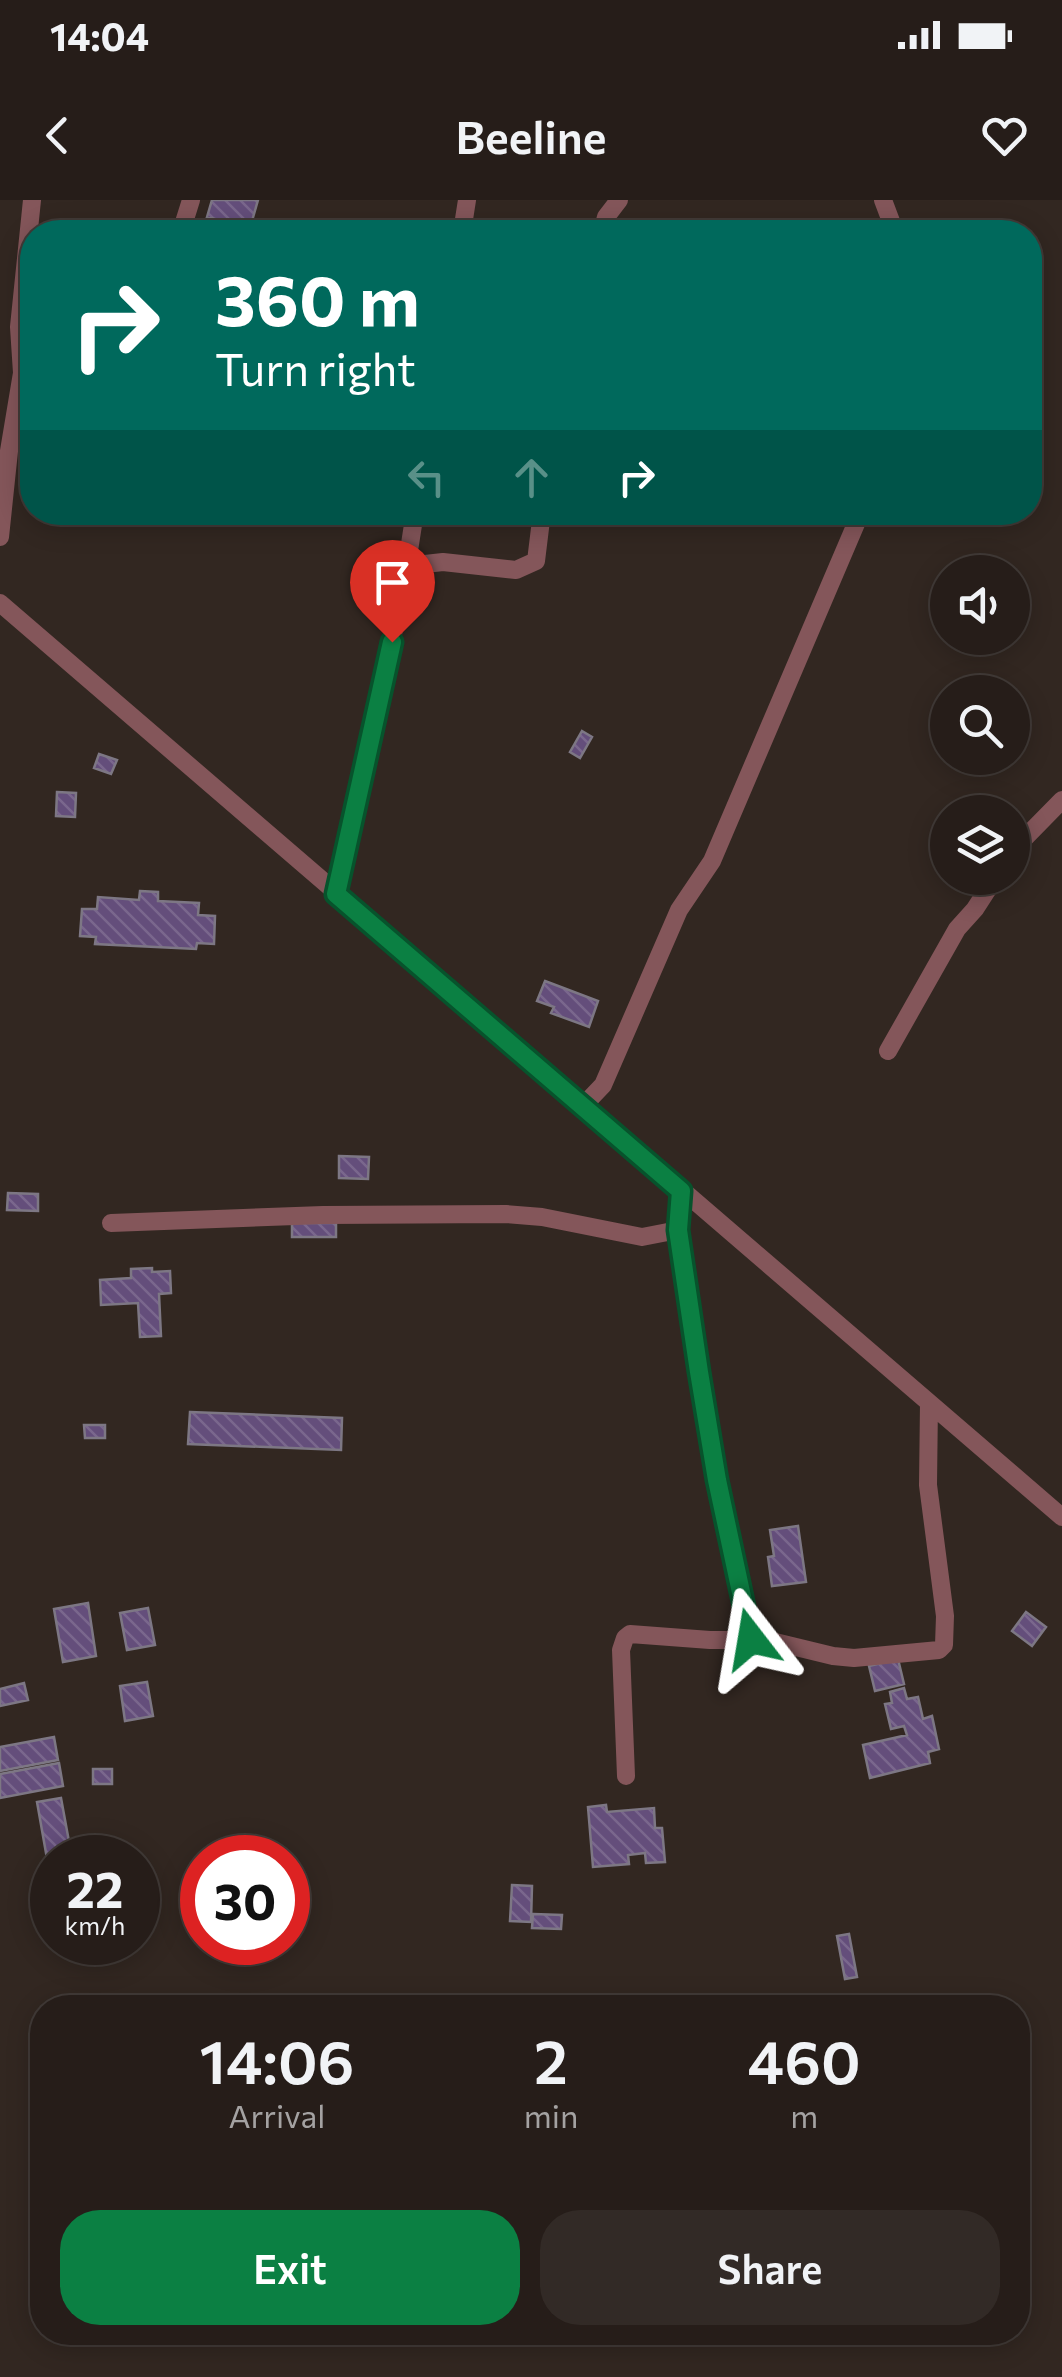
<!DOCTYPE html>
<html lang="en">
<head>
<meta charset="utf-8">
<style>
  body { margin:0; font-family:Commissioner,sans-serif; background:#322a26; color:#f1f3f6; height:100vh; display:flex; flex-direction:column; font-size:38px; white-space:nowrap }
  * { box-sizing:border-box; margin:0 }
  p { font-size:32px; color:#a4a2a2 }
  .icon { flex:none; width:55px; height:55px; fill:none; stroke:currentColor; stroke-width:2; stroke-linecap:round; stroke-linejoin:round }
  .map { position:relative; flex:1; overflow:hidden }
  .side { position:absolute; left:30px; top:1795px; width:1000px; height:350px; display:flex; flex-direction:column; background:#261d19; border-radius:40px; box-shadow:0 5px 25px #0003,0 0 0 2px #423b38 }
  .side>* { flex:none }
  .banner { position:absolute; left:20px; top:20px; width:1022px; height:305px; border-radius:40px; box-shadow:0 5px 25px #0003,0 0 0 2px #423b38; background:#00695c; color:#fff; overflow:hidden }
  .controls { position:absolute; left:930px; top:355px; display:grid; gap:20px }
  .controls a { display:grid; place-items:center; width:100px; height:100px; border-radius:50%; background:#261d19; box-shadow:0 5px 25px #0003,0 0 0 2px #423b38; font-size:50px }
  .speed { position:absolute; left:30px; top:1635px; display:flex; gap:20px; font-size:50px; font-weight:700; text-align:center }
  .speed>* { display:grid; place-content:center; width:130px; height:130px; border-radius:50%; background:#261d19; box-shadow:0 5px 25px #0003,0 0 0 2px #423b38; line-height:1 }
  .speed small { font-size:25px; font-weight:400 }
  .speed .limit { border:15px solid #d22; background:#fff; color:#111 }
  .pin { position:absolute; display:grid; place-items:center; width:85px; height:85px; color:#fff; margin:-102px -42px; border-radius:50% 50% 50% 0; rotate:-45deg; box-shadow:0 0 10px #0007 }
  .pin .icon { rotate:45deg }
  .me { position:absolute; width:110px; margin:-55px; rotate:346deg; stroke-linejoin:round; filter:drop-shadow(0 0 8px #0008) }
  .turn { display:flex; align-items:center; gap:35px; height:210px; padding:0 30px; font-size:45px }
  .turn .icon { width:130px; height:130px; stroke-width:2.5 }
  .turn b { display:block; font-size:70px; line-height:85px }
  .lanes { display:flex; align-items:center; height:95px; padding:0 30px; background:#0003; justify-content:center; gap:50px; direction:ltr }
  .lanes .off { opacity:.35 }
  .eta { display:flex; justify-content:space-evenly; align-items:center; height:170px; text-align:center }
  .eta b { font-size:60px; font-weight:600; line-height:70px }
  .primary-button { display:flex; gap:20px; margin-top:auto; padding:20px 30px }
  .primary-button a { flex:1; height:115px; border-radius:40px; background:#0b8043; color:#fff; font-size:40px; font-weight:600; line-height:115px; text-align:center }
  .primary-button a+a { background:#322a26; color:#f1f3f6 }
  .status { display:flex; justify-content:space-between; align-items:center; height:70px; padding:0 50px; background:#261d19; direction:ltr }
  .status svg { height:28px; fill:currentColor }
  header { display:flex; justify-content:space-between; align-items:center; height:130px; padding:0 30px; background:#261d19; font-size:45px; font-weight:600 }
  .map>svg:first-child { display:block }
</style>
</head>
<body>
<div class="status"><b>14:04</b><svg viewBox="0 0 49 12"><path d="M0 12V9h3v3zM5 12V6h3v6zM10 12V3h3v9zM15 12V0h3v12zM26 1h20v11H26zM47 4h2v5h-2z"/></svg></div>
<header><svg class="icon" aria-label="back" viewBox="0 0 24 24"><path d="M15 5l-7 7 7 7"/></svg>Beeline<svg class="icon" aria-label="heart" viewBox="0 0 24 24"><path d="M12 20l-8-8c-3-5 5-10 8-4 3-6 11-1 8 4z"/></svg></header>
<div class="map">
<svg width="1062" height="2177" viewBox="0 0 1062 2177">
  <defs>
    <pattern id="building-back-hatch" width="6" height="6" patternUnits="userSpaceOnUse" patternTransform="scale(2.5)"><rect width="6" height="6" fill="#644e7b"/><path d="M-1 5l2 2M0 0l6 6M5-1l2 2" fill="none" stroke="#7a678d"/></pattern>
  </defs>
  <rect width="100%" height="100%" fill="#322721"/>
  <path fill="url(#building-back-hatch)" stroke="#7d7784" stroke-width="2.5" d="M 212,0 L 258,0 L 250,28 L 207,17 Z
    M 582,531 L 592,537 L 580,558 L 570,552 Z
    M 99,554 L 117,560 L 111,574 L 94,568 Z
    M 57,592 L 76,593 L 75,617 L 56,616 Z
    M 140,691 L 158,692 L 158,701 L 199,703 L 198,715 L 215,716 L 214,744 L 197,743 L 196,749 L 95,744 L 96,737 L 80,736 L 82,709 L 97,709 L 98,697 L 139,700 Z
    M 545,781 L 598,801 L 589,827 L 551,813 L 554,807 L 537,801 Z
    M 339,956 L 369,957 L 368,979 L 339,978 Z
    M 8,993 L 38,994 L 38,1011 L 7,1010 Z
    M 292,1023 L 336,1023 L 336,1037 L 292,1037 Z
    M 152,1068 L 152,1072 L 170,1071 L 171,1093 L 159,1094 L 161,1136 L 140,1137 L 138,1103 L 101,1105 L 100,1080 L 131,1078 L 131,1069 Z
    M 190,1212 L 342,1218 L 341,1250 L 188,1244 Z
    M 84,1225 L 105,1225 L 105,1238 L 85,1238 Z
    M 798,1326 L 806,1382 L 772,1386 L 768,1357 L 774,1356 L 770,1330 Z
    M 88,1403 L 96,1456 L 63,1462 L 54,1409 Z
    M 148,1408 L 155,1445 L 127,1450 L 120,1413 Z
    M 1026,1412 L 1046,1427 L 1032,1446 L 1012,1431 Z
    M 898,1459 L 904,1484 L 875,1491 L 869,1466 Z
    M 147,1482 L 153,1516 L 125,1521 L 120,1486 Z
    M 24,1483 L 28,1500 L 0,1506 L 0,1489 Z
    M 904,1488 L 907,1499 L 918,1497 L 923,1519 L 932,1516 L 939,1549 L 928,1552 L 930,1563 L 870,1578 L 863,1545 L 907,1535 L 904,1526 L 891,1529 L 885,1504 L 892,1503 L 890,1492 Z
    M 54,1537 L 58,1560 L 0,1571 L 0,1547 Z
    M 59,1563 L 63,1586 L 0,1598 L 0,1574 Z
    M 93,1569 L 112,1569 L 112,1584 L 93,1584 Z
    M 61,1598 L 72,1658 L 52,1658 L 52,1687 L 37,1602 Z
    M 606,1605 L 607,1612 L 654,1608 L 655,1628 L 662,1628 L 665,1662 L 646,1663 L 645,1653 L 628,1655 L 629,1664 L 593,1667 L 588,1607 Z
    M 512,1685 L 532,1686 L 531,1722 L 510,1721 Z
    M 533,1714 L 562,1715 L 561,1729 L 532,1728 Z
    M 849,1734 L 857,1777 L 845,1779 L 837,1736 Z"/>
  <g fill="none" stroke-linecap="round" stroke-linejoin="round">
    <path stroke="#84565a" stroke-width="18" d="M 883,0 L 895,32
      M 181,32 L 191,0
      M 462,32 L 467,0
      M 602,32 L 606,17 L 619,0
      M 0,337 L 9,251 L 22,173 L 19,127 L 32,0
      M 405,376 L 415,312
      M 0,403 L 1062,1317
      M 1012,651 L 1062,600
      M 336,694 L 345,666 L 405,376 L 425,364 L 443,362 L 516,370 L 536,361 L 542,312
      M 888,851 L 957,729 L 975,709 L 995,678
      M 583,906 L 603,885 L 679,710 L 712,661 L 861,312
      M 681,991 L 678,1030 L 699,1171 L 717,1279 L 751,1439
      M 111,1023 L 323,1015 L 506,1014 L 542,1017 L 642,1037 L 678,1030
      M 626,1576 L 621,1450 L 625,1438 L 630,1434 L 710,1440 L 767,1440 L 833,1456 L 854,1458 L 939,1450 L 944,1445 L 945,1416 L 928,1285 L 929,1203"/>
  </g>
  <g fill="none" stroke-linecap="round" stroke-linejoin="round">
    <defs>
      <path id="route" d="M 392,442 L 336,694 L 681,991 L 678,1030 L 699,1172 L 717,1280 L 751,1439"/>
    </defs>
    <use href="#route" stroke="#07532c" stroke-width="25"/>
    <use href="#route" stroke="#0b8043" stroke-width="18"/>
  </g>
</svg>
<div class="controls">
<a><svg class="icon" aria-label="sound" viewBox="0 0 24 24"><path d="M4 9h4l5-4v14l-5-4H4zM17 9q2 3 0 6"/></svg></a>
<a><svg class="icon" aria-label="search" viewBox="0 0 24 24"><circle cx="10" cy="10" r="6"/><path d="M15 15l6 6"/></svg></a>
<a><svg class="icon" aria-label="layers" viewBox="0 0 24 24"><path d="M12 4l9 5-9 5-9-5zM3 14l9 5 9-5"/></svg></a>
</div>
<div class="speed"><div>22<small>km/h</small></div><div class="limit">30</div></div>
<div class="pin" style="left:392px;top:442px;background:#d93025"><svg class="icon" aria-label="arrive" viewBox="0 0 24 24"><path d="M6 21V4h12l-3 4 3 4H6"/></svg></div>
<svg class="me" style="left:751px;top:1439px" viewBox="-20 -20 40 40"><path d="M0-17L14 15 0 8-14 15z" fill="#0b8043" stroke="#fff" stroke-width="4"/></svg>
<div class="banner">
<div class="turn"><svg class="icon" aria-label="right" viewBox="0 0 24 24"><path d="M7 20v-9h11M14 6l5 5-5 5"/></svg><div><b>360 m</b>Turn right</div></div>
<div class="lanes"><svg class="icon off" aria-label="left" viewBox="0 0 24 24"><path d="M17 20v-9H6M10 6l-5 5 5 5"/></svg><svg class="icon off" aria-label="ahead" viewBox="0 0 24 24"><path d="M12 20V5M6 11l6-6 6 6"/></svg><svg class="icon" aria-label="right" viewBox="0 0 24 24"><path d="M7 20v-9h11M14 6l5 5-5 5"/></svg></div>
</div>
<section class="side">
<div class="eta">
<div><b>14:06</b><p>Arrival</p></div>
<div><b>2</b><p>min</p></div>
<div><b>460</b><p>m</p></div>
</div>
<div class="primary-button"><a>Exit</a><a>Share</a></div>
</section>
</div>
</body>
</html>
